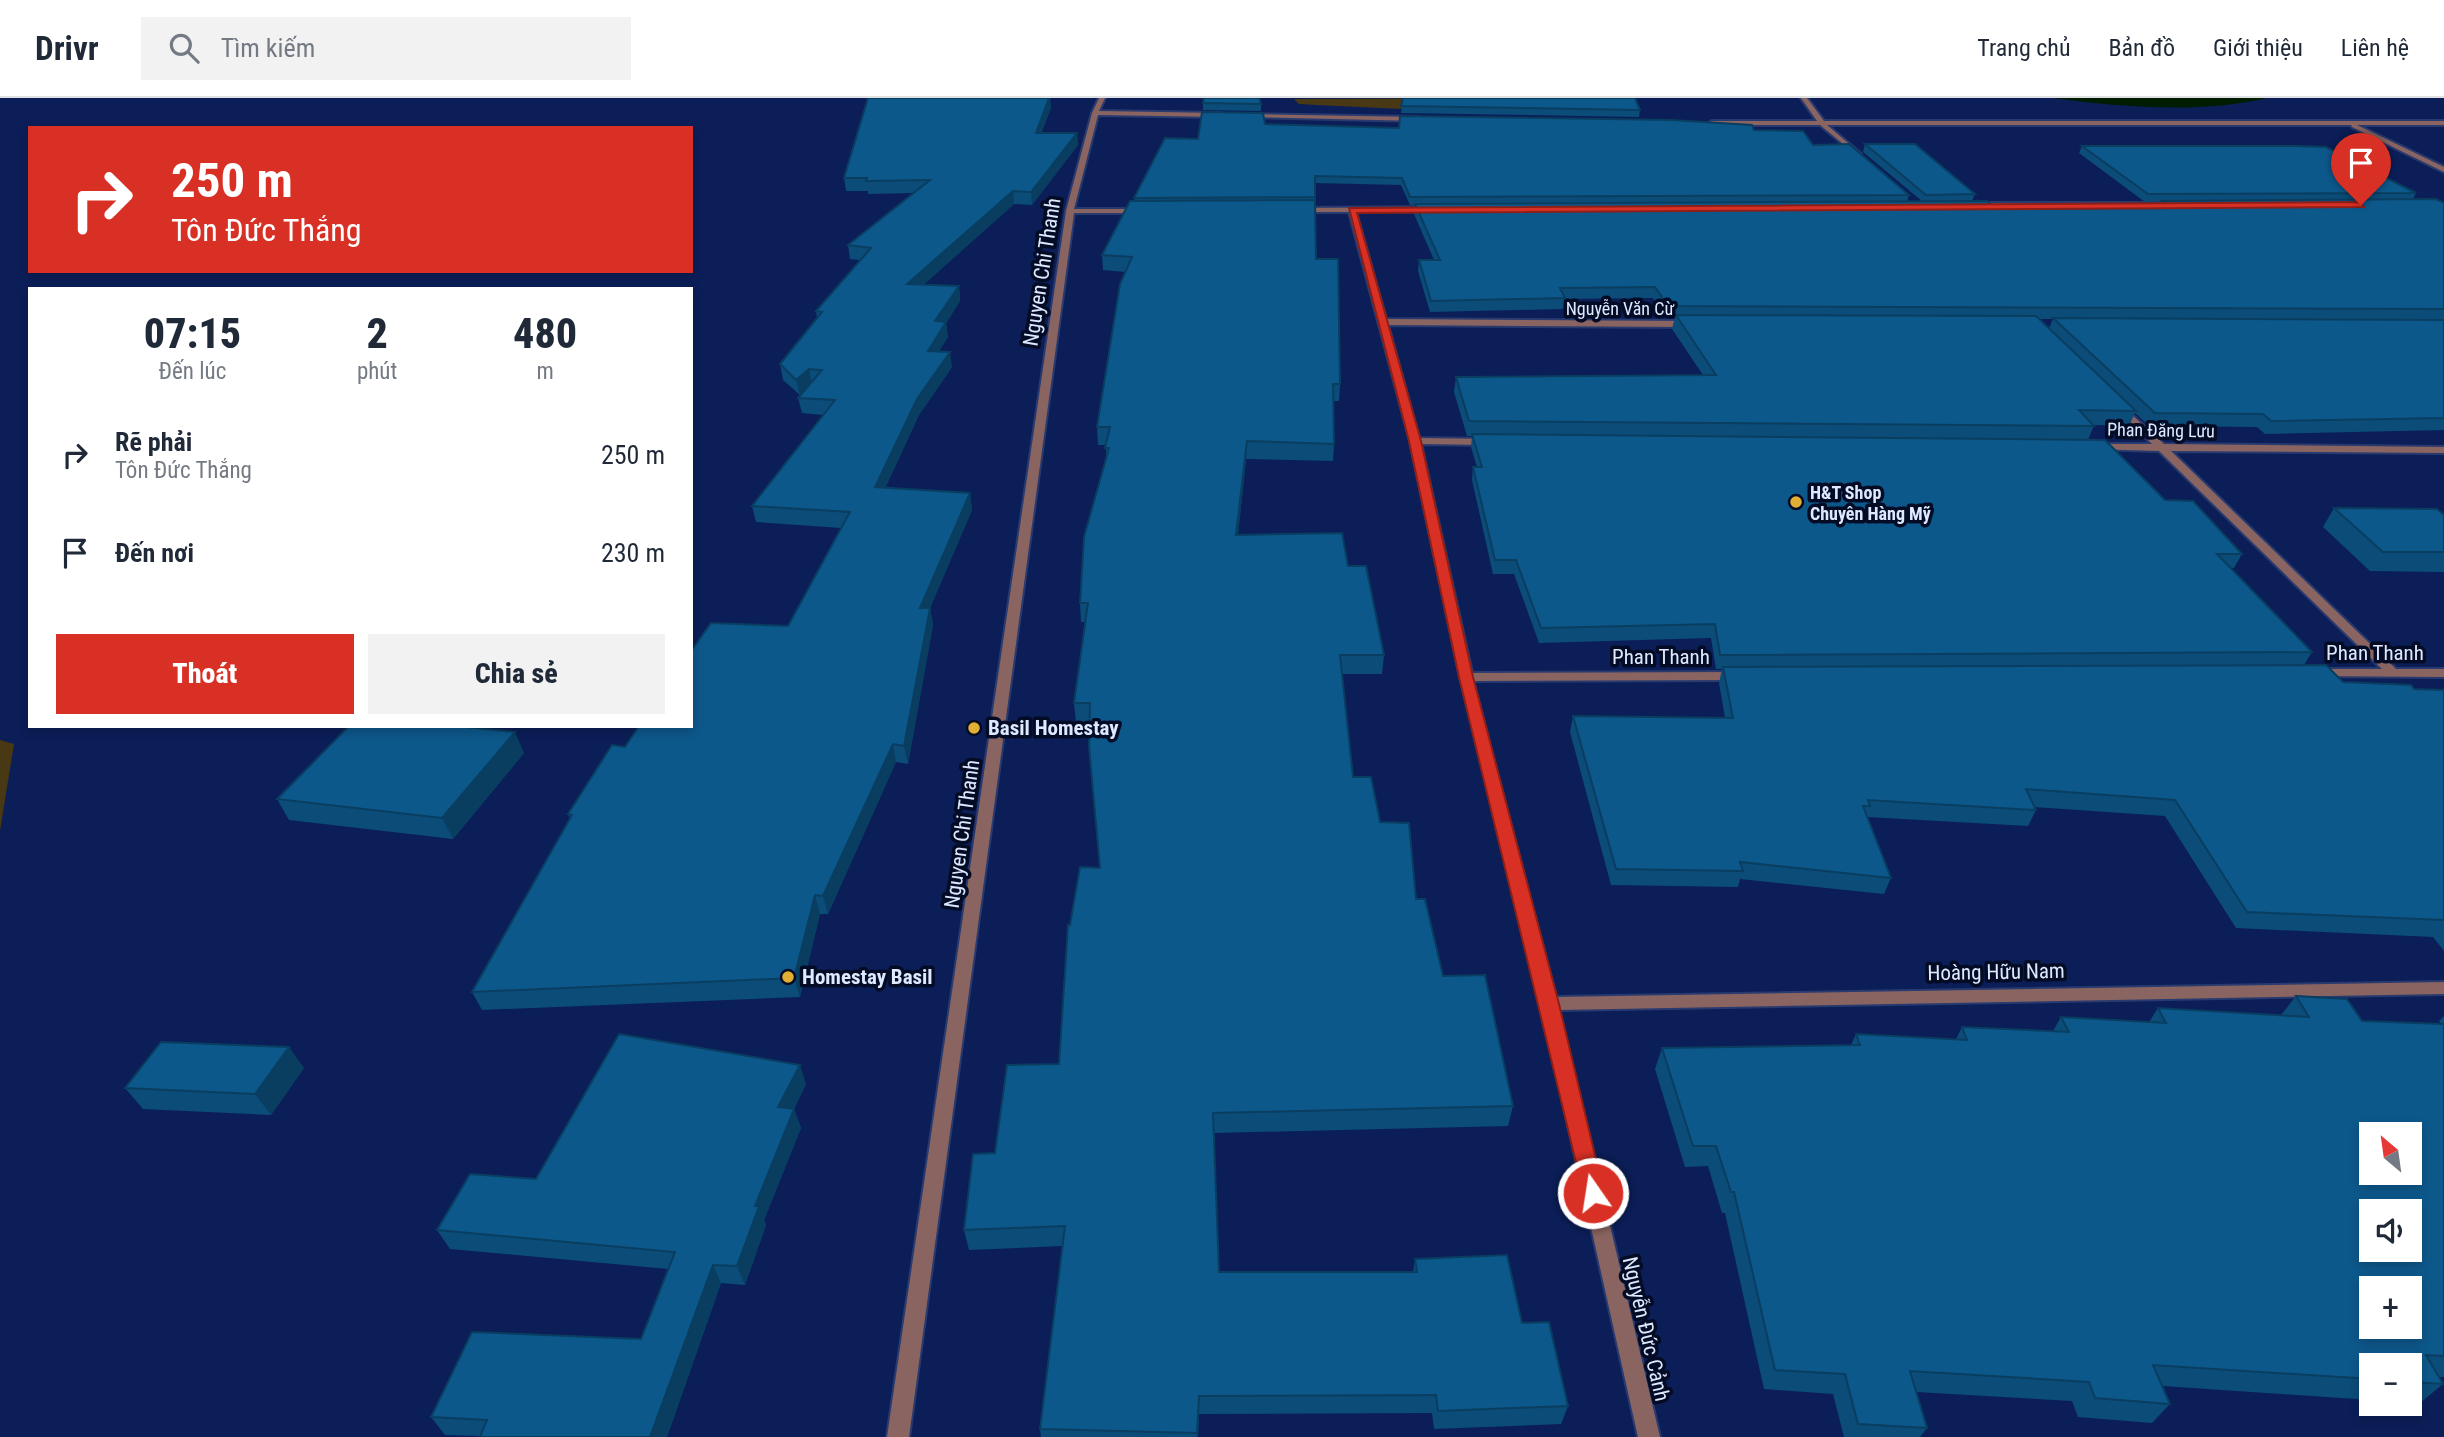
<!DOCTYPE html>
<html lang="vi">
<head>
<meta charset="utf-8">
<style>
  body { margin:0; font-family:"Roboto Condensed",sans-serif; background:#f2f2f3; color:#1f2937; height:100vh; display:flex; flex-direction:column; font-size:26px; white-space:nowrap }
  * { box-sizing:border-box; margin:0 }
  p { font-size:23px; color:#747a83 }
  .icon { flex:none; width:38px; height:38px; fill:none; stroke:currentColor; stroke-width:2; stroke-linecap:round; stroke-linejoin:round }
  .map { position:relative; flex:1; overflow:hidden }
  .sheet { position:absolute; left:28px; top:189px; width:665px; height:441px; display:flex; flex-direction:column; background:#fff; border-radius:0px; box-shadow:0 4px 10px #0003 }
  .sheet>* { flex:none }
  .guide { position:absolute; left:28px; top:28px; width:665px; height:147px; border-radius:0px; box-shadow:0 4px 10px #0003; background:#d93025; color:#fff; overflow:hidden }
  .needle { width:46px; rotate:331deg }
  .fabs { position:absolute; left:2359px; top:1024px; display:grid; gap:14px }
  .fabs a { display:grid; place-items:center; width:63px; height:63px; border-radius:0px; background:#fff; box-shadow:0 4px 10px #0003; font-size:35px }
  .pin { position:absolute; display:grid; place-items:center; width:60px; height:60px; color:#fff; margin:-72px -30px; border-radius:50% 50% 50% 0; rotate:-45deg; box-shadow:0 0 7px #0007 }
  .pin .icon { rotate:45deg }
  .me { position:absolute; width:77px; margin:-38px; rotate:347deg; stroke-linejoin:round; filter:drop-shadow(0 0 5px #0008) }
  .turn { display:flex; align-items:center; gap:24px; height:147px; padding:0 28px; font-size:32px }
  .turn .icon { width:91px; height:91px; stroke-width:2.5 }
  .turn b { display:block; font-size:49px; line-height:60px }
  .eta { display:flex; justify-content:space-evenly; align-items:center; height:119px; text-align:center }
  .eta b { font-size:42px; font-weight:800; line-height:49px }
  .action { display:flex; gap:14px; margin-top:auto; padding:14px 28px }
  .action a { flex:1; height:80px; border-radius:0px; background:#d93025; color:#fff; font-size:28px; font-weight:800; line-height:80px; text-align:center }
  .action a+a { background:#f2f2f3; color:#1f2937 }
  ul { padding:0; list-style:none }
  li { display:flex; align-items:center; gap:21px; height:98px; padding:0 28px }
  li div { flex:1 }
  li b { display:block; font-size:26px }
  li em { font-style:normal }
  header { display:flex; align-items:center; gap:42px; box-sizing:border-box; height:98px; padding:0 35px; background:#fff; border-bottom:2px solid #e0e1e3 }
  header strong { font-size:33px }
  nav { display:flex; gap:38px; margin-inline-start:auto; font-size:24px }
  .search { width:490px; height:63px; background:#f2f2f3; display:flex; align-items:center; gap:18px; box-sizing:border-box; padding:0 24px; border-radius:0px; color:#747a83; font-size:26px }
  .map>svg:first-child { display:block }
</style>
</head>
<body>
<header>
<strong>Drivr</strong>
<div class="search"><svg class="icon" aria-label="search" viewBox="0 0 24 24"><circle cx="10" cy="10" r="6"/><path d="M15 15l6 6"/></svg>Tìm kiếm</div>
<nav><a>Trang chủ</a><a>Bản đồ</a><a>Giới thiệu</a><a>Liên hệ</a></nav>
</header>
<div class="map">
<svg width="2444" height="1339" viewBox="0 0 2444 1339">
  <rect width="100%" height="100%" fill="#0b1e58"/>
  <path fill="#483814" d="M 1529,0 L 1402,11 L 1316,7 L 1299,6 L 1294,1 Z
    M 0,642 L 14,646 L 0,733 Z"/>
  <path fill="#001d02" d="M 2052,0 L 2267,0 C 2198,16 2122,9 2052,0 Z"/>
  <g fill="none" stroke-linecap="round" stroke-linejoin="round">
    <defs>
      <path id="street" d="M 1099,0 L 1105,0 L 1099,13 L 1220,15 L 1223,17 L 1220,19 L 1098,17 L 1074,111 L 1142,111 L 1146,113 L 1142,115 L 1074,115 L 909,1339 L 887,1339 L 1066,113 L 1092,15 Z
        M 1801,0 L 1807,0 L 1824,23 L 2444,23 L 2444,27 L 2357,27 L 2444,69 L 2444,74 L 2352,29 L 2351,27 L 1827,27 L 1861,56 L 1859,59 L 1820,27 L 1712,27 L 1709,25 L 1712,23 L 1817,23 Z
        M 1247,16 L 1419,19 L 1422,21 L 1419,23 L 1245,19 Z
        M 1975,105 L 2178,105 L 2182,107 L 2178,109 L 1972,109 L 1972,105 Z
        M 1436,109 L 1437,111 L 1433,113 L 1356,114 L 1386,221 L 1690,223 L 1694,226 L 1690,229 L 1388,227 L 1419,340 L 1490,341 L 1495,344 L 1490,347 L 1421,346 L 1472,575 L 1738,574 L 1744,578 L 1738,582 L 1473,583 L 1556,899 L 2444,884 L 2444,896 L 1559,912 L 1660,1339 L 1638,1339 L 1541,906 L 1460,579 L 1410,343 L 1349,114 L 1299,114 L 1295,112 L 1299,110 Z
        M 2120,306 L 2164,346 L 2444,349 L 2444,355 L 2171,353 L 2396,571 L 2444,571 L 2444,579 L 2309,578 L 2308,575 L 2309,572 L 2314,571 L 2382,571 L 2159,353 L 2091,351 L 2091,347 L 2095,346 L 2152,346 L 2117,311 L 2117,307 Z"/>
    </defs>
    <use href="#street" stroke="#293a6f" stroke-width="4"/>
    <use href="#street" fill="#8a6460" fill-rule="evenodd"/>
  </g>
  <path fill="#0b4c78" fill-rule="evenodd" d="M 868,0 L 1050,0 L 1051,10 L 1041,35 L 1077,35 L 1078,47 L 1032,107 L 1014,106 L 924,186 L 959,188 L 960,203 L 946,225 L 948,239 L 939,253 L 952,269 L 919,317 L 885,390 L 970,395 L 972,412 L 930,510 L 933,527 L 908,666 L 896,664 L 828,816 L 820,816 L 800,899 L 482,912 L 472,894 L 570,721 L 568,716 L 625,649 L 788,528 L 841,430 L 756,424 L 752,408 L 823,317 L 802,315 L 798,300 L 800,297 L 783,282 L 780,266 L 817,220 L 816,213 L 860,162 L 850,161 L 848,147 L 913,95 L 868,96 L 868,93 L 846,93 L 844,80 Z
    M 1403,0 L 1640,12 L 1639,19 L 1401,15 Z
    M 1203,5 L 1261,6 L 1261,13 L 1203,12 Z
    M 1265,26 L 1399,30 L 1754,32 L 1813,47 L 1909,97 L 1907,104 L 1923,104 L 1863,54 L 1865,46 L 1975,96 L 1972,103 L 1996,111 L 2159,110 L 2162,103 L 2145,104 L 2079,55 L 2082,48 L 2416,95 L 2413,101 L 2444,105 L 2444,332 L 2265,336 L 2257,329 L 2149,328 L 2135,315 L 2129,328 L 2094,327 L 2088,342 L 2165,402 L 2242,456 L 2234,470 L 2230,470 L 2312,554 L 2304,567 L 2343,584 L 2414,591 L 2444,592 L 2444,853 L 2433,839 L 2236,830 L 2165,718 L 2034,709 L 2036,712 L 2028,728 L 1867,719 L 1891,780 L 1884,796 L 1740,781 L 1738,789 L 1611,787 L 1570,634 L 1573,618 L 1725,620 L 1719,585 L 1722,571 L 1716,571 L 1711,540 L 1539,545 L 1514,476 L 1493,476 L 1472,382 L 1473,369 L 1477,369 L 1471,349 L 1472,338 L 1467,338 L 1454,294 L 1456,279 L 1703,277 L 1672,231 L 1675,219 L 1665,219 L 1653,200 L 1565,201 L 1563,211 L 1430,214 L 1418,173 L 1419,162 L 1434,162 L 1414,116 L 1415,107 L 1410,107 L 1401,87 L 1315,85 L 1316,161 L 1340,286 L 1339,303 L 1333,303 L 1334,346 L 1333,363 L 1246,361 L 1238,437 L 1348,468 L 1384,557 L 1382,576 L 1342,576 L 1353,679 L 1380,724 L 1416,801 L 1443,878 L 1513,1008 L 1508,1028 L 1214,1035 L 1219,1174 L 1413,1174 L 1415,1161 L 1522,1225 L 1568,1308 L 1561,1326 L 1434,1331 L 1432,1315 L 1199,1316 L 1198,1339 L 1041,1339 L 1040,1331 L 1062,1148 L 969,1152 L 964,1132 L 995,1055 L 1059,966 L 1070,827 L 1100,770 L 1089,625 L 1076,625 L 1074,605 L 1086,524 L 1081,524 L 1080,505 L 1106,362 L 1106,347 L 1098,347 L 1097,329 L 1125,174 L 1103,172 L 1102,157 L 1135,103 L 1134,100 L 1198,41 ZM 2040,221 L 2053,221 L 2049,230 Z
    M 2334,410 L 2444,417 L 2444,474 L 2370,473 L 2323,429 Z
    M 524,655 L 453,741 L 289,722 L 277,701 Z
    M 2296,898 L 2362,923 L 2441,926 L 2439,923 L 2444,918 L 2444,1279 L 2439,1279 L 2443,1286 L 2420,1305 L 2410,1305 L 2410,1267 L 2371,1267 L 2371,1302 L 2163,1288 L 2170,1306 L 2152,1325 L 2078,1319 L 2072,1303 L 1916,1294 L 1927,1330 L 1920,1339 L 1844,1339 L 1833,1296 L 1764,1291 L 1725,1115 L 1722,1115 L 1708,1068 L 1685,1069 L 1655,971 L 1662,950 L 1851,947 L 1856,936 L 1956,941 L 1962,929 L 2053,933 L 2061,919 L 2149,924 L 2158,910 L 2281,917 Z
    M 304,970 L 271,1017 L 143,1011 L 125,990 Z
    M 806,986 L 794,1011 L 801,1030 L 764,1122 L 766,1127 L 745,1187 L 721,1185 L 667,1339 L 480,1338 L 445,1337 L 431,1319 L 641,1241 L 668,1171 L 450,1151 L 437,1132 L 536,1081 Z"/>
  <path fill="#093e61" d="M 1049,0 L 1051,10 L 1037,47 L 1036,35 Z
    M 1077,35 L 1078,47 L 1032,107 L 1031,94 Z
    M 1013,93 L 1014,106 L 909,200 L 907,186 Z
    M 959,188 L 960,203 L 946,225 L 948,239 L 930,268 L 928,253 L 935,223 Z
    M 950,254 L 952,269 L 919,317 L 878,406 L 875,389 L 917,301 Z
    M 809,271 L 812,286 L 800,297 L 796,282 Z
    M 1247,343 L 1246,361 L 1236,456 L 1236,437 Z
    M 970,395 L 972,412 L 922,528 L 920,510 Z
    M 930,510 L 933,527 L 908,666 L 904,648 Z
    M 515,634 L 524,655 L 453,741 L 442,720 Z
    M 893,646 L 896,664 L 828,816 L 823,798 Z
    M 815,797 L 820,816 L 800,899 L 794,880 Z
    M 289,949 L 304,970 L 271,1017 L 255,996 Z
    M 800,967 L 806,986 L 785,1029 L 778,1009 Z
    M 794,1011 L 801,1030 L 764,1122 L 766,1127 L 745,1187 L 737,1168 L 755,1108 Z
    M 713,1167 L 721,1185 L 667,1339 L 650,1339 Z
    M 1199,1298 L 1199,1316 L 1198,1339 L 1197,1339 Z"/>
  <path fill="#0d588b" stroke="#093e61" stroke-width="2" fill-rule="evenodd" d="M 868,0 L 1049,0 L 1036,35 L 1077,35 L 1031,94 L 1013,93 L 907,186 L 959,188 L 935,223 L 946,224 L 928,253 L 950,254 L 917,301 L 875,389 L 970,395 L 920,510 L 930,510 L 904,648 L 893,646 L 823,798 L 815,797 L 794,880 L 472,894 L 572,717 L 568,716 L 612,647 L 625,649 L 639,628 L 691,628 L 691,553 L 711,525 L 788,528 L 850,414 L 752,408 L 835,302 L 798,300 L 822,272 L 809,271 L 796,282 L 780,266 L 822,214 L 816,213 L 871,150 L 848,147 L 930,82 L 866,83 L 867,80 L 844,80 Z
    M 1204,0 L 1259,0 L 1261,6 L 1203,5 Z
    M 1403,0 L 1635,0 L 1640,12 L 1401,8 Z
    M 1202,14 L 1263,15 L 1265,26 L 1399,30 L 1400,18 L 1671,22 L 1752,27 L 1754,32 L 1803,33 L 1813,47 L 1849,46 L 1909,97 L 1410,99 L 1402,80 L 1315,78 L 1315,99 L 1134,100 L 1165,40 L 1198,41 Z
    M 1865,46 L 1915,46 L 1975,96 L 1926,97 Z
    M 2082,48 L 2296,48 L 2326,49 L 2416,95 L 2148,96 Z
    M 2436,101 L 2444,105 L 2444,211 L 1668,208 L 1655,189 L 1560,190 L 1565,200 L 1431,203 L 1419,162 L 1440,162 L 1415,106 L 1987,103 L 1996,111 L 2172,110 L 2162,103 Z
    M 1315,102 L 1316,161 L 1338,161 L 1340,286 L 1333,286 L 1334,346 L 1247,343 L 1236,437 L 1342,435 L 1348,468 L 1366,468 L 1384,557 L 1340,557 L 1353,679 L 1371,679 L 1380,724 L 1409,725 L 1416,801 L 1425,801 L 1443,878 L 1485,877 L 1513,1008 L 1213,1015 L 1219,1174 L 1417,1174 L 1415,1161 L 1507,1157 L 1522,1225 L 1549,1224 L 1568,1308 L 1438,1313 L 1436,1297 L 1199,1298 L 1197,1335 L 1040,1331 L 1065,1128 L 964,1132 L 973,1056 L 995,1055 L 1007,967 L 1059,966 L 1068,827 L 1070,827 L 1080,769 L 1100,770 L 1089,648 L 1090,605 L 1074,605 L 1088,505 L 1080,505 L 1084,439 L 1109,350 L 1105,350 L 1110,329 L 1097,329 L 1120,186 L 1132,159 L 1102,157 L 1130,103 Z
    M 1676,217 L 2036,218 L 2136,313 L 2079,312 L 2094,328 L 1469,323 L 1456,279 L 1716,277 Z
    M 2053,220 L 2444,222 L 2444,320 L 2271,323 L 2263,316 L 2155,315 Z
    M 1472,336 L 2105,342 L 2165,402 L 2193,403 L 2242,456 L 2217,456 L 2312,554 L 1720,557 L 1715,526 L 1541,530 L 1516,462 L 1495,462 L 1473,369 L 1482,369 Z
    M 2334,410 L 2437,411 L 2444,417 L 2444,454 L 2383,454 Z
    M 2326,567 L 2343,584 L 2411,587 L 2414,591 L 2444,592 L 2444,822 L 2247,814 L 2175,702 L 2026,691 L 2036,712 L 1868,702 L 1870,708 L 1863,708 L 1891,780 L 1740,764 L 1743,773 L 1616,771 L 1573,618 L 1733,620 L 1723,569 Z
    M 349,628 L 457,628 L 515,634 L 442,720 L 277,701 Z
    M 2296,898 L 2347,901 L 2362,923 L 2444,926 L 2444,1258 L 2426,1257 L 2443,1286 L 2410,1284 L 2410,1267 L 2371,1267 L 2371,1281 L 2153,1267 L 2170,1306 L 2095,1300 L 2089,1284 L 1910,1273 L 1927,1330 L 1858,1326 L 1845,1276 L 1775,1272 L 1734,1094 L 1731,1094 L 1716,1048 L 1693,1048 L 1662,950 L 1860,947 L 1856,936 L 1967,942 L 1962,929 L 2069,934 L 2061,919 L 2166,925 L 2158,910 L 2309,919 ZM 2371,1036 L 2410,1036 L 2410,1074 L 2371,1074 ZM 2371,1113 L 2410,1113 L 2410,1152 L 2371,1152 ZM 2371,1190 L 2410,1190 L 2410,1228 L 2371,1228 Z
    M 619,936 L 800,967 L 778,1009 L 794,1011 L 755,1108 L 759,1108 L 737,1168 L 713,1167 L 650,1339 L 480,1339 L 487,1322 L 431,1319 L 472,1234 L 641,1241 L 675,1154 L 437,1132 L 470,1076 L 536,1081 Z
    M 161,944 L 289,949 L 255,996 L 125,990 Z"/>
  <path fill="#d93025" stroke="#8d1f18" stroke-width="2" d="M 2361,104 L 2364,109 L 1357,115 L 1421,343 L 1473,579 L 1559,906 L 1604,1095 L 1601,1102 L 1593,1105 L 1585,1102 L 1459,579 L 1409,343 L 1349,110 Z"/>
  <g fill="#e1af34" stroke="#040c25" stroke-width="2.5">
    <circle cx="1796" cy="404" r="7"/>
    <circle cx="974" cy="630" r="7"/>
    <circle cx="788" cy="879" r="7"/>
  </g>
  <g text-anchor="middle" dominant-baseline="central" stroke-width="7" stroke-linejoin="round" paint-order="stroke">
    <g font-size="18" fill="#dee9ff" stroke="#040c25">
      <text x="1620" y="210">Nguyễn Văn Cừ</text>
      <text transform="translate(2161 332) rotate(1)">Phan Đăng Lưu</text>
    </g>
    <g font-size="18" font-weight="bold" fill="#dee9ff" stroke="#040c25" text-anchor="start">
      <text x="1810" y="394">H&amp;T Shop<tspan x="1810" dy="21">Chuyên Hàng Mỹ</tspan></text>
    </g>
    <g font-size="21" fill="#dee9ff" stroke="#040c25">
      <text transform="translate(1042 174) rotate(-81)">Nguyen Chi Thanh</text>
      <text x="2375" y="555">Phan Thanh</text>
      <text x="1661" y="559">Phan Thanh</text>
      <text transform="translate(962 736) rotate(-82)">Nguyen Chi Thanh</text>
      <text transform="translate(1996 874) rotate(-1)">Hoàng Hữu Nam</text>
      <text transform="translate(1646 1231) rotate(77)">Nguyễn Đức Cảnh</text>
    </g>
    <g font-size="21" font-weight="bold" fill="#dee9ff" stroke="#040c25" text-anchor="start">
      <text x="988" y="630">Basil Homestay</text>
      <text x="802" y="879">Homestay Basil</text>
    </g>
  </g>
</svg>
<div class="fabs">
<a><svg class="needle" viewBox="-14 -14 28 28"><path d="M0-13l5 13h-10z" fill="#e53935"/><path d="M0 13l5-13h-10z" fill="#747a83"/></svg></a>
<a><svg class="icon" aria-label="sound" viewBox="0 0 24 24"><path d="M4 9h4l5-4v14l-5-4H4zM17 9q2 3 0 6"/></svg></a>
<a>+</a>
<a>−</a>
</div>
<div class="pin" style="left:2361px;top:107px;background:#d93025"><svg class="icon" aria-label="arrive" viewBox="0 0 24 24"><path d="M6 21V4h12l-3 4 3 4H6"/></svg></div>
<svg class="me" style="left:1593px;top:1095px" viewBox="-20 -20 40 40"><circle r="17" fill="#d93025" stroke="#fff" stroke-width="3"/><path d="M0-11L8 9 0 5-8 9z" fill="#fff"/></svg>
<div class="guide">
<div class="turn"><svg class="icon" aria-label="right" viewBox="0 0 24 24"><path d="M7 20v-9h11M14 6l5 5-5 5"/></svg><div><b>250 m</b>Tôn Đức Thắng</div></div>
</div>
<section class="sheet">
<div class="eta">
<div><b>07:15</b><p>Đến lúc</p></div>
<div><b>2</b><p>phút</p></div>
<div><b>480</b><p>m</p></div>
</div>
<ul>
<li><svg class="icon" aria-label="right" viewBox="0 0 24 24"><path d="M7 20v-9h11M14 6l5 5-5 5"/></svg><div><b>Rẽ phải</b><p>Tôn Đức Thắng</p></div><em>250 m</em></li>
<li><svg class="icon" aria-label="arrive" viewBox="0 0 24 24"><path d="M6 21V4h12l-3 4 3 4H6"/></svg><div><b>Đến nơi</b></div><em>230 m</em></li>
</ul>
<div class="action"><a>Thoát</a><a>Chia sẻ</a></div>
</section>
</div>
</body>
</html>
